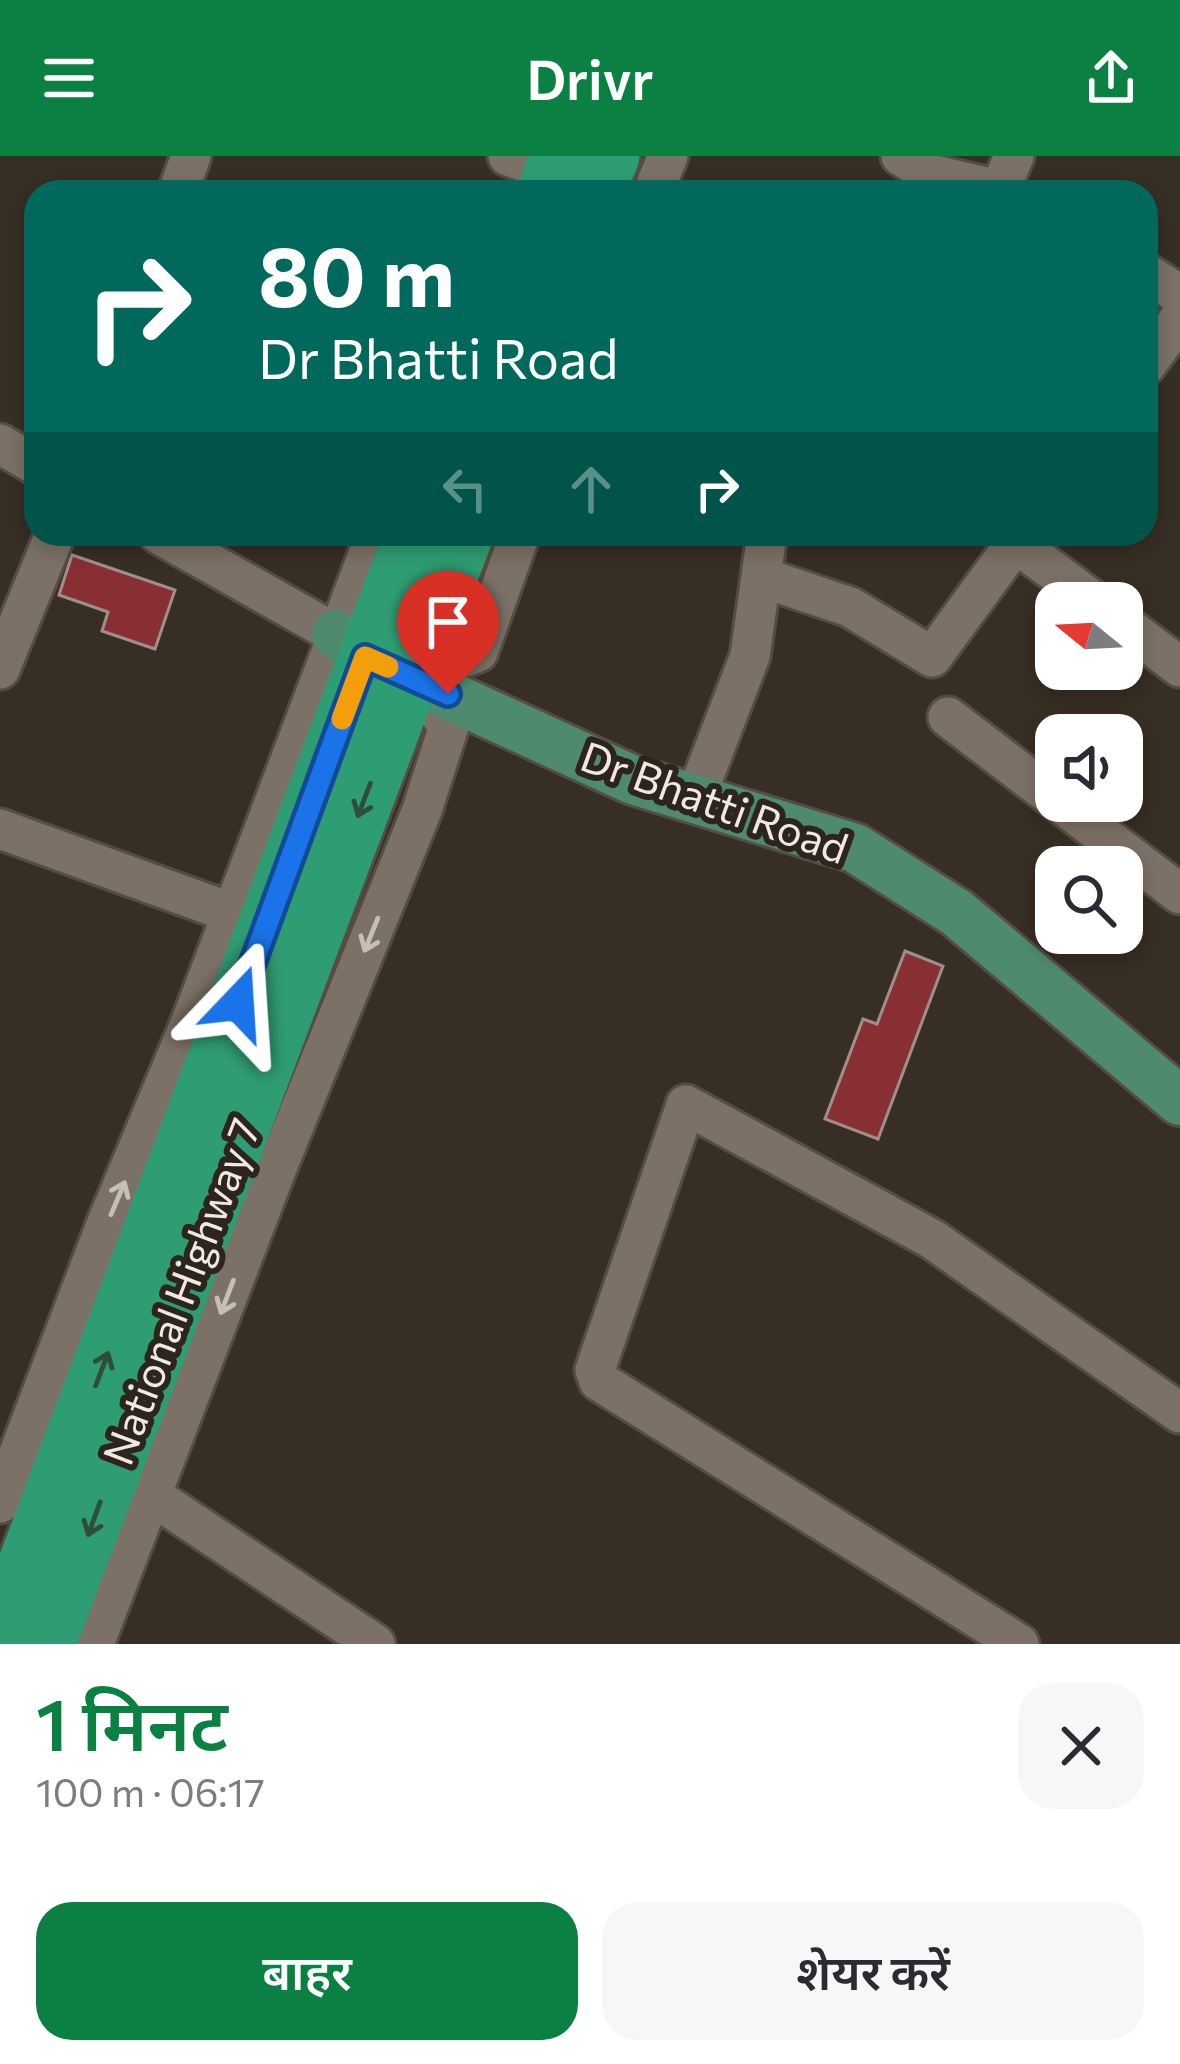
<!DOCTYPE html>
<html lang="hi">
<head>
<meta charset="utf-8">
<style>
  body { margin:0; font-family:Commissioner,"Noto Sans Devanagari",sans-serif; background:#f7f7f7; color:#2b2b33; height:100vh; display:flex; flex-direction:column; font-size:45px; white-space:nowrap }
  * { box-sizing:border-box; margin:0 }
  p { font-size:39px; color:#7c7c81 }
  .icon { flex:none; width:66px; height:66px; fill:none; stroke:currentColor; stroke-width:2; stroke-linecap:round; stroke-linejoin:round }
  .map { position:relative; height:1488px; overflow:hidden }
  .drawer { display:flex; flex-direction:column; background:#fff; flex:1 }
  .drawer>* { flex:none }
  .hud { position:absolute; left:24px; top:24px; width:1134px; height:366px; border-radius:36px; box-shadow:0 6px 18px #0003; background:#00695c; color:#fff; overflow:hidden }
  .needle { width:78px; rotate:288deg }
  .fabs { position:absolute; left:1035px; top:426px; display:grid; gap:24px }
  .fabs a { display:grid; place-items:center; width:108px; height:108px; border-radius:24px; background:#fff; box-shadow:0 6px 18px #0003; font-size:60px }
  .pin { position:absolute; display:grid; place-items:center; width:102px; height:102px; color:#fff; margin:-123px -51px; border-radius:50% 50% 50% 0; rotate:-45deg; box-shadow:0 0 12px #0007 }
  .pin .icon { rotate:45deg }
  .me { position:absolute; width:132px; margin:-66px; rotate:20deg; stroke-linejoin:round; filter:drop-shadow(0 0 9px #0008) }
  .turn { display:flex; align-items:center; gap:42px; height:252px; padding:0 36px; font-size:54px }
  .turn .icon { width:156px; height:156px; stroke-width:2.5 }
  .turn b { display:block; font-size:84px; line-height:102px }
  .lanes { display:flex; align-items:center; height:114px; padding:0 36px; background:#0003; justify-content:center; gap:60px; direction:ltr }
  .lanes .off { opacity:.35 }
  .round { display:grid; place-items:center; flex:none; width:126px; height:126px; border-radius:36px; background:#f7f7f7 }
  .overview { display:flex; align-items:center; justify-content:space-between; height:204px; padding:0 36px }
  h1 { font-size:72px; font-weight:600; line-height:90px; color:#0b8043 }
  .action { display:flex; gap:24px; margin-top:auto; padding:24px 36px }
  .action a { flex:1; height:138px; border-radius:36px; background:#0b8043; color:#fff; font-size:48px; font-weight:600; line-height:138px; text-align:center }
  .action a+a { background:#f7f7f7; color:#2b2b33 }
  header { display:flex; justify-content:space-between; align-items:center; height:156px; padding:0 36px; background:#0b8043; color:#fff; font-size:54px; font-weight:600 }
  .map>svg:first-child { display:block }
</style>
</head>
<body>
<header><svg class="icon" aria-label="menu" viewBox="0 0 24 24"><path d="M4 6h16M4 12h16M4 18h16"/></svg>Drivr<svg class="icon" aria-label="share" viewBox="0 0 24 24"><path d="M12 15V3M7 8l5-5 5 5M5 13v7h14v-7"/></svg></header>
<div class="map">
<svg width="1180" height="1488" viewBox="0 0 1180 1488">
  <rect width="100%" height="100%" fill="#372e24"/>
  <path fill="#882f33" stroke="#9f8e8d" stroke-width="3" d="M 72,399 L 175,434 L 155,493 L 102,475 L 108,456 L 59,439 Z
    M 905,795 L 943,810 L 878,983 L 825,963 L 863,863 L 877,868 Z"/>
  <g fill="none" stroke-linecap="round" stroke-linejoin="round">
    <defs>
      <path id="minor" d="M 508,0 L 553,17
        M 901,0 L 930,18 L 1007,36
        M 1000,34 L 1014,0
        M 178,36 L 191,0
        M 653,36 L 668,0
        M 1146,117 L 1180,139
        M 1146,209 L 1180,162
        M 0,288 L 36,309
        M 159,378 L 336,478
        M 1016,387 L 1096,447
        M 761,421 L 850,451 L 932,501 L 1022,378
        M 1122,467 L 1180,511
        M 0,513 L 55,378
        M 948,561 L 1180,738
        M 695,643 L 750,500 L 767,378
        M 0,673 L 232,757
        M 151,1339 L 375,1488
        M 0,1347 L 106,1069 L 193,861 L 376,378
        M 94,1488 L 276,1014 L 422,654 L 449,570 L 411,521 L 478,496 L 520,378
        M 1019,1488 L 599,1225 L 595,1214 L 686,949 L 932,1083 L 1180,1257"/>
      <path id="major" d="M 336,478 L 365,501 L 633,624 L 855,692 L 957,757 L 1180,945"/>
      <path id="highway" d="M 545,36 L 559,0
        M 597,36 L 611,0
        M 0,1479 L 413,378
        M 47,1488 L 465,378"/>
    </defs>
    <use href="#minor" stroke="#554d45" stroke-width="45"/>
    <use href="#major" stroke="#554d45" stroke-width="54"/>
    <use href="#highway" stroke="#554d45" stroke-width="63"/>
    <use href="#minor" stroke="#7c7166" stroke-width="39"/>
    <use href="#major" stroke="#4e8b6e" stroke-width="48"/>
    <use href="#highway" stroke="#2f9d73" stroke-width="57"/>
  </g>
  <defs><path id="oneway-shaft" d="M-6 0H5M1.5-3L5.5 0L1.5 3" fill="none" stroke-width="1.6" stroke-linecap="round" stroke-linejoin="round" transform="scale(3)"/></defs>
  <g stroke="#2e4e3a">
    <use href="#oneway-shaft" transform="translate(364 644) rotate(111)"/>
    <use href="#oneway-shaft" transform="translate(102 1213) rotate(-69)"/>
    <use href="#oneway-shaft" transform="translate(94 1363) rotate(110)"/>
  </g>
  <g stroke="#c7bfb7">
    <use href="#oneway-shaft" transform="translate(371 779) rotate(112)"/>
    <use href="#oneway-shaft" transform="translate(118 1042) rotate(-67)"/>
    <use href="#oneway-shaft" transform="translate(227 1141) rotate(111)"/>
  </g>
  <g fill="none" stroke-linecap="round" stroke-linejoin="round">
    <defs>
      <path id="route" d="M 238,847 L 365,501 L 448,538"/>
    </defs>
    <use href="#route" stroke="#114b97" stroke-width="30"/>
    <use href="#route" stroke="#1a73e8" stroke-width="21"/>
    <path stroke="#f59e0b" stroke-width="21" d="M 342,563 L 365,501 L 388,511"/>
  </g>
  <g text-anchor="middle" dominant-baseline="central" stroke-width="12" stroke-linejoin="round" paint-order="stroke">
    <g font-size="42" fill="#f0e9e3" stroke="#2d241b">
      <text transform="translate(715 645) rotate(20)">Dr Bhatti Road</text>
      <text transform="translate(180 1135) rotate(-69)">National Highway 7</text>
    </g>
  </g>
</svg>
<div class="fabs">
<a><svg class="needle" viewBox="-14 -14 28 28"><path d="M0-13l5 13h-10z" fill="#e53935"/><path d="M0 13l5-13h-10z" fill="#7c7c81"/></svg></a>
<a><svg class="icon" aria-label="sound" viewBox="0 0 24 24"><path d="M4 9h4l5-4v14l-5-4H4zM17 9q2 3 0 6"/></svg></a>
<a><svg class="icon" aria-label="search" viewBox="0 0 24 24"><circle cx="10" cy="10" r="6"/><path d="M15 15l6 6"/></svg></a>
</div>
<div class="pin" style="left:448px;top:538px;background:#d93025"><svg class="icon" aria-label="arrive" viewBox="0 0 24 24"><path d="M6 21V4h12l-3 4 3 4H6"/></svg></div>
<svg class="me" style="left:238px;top:847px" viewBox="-20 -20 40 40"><path d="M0-17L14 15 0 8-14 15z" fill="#1a73e8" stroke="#fff" stroke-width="4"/></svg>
<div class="hud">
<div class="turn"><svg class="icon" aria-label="right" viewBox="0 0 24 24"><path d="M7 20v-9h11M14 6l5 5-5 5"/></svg><div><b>80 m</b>Dr Bhatti Road</div></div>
<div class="lanes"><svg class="icon off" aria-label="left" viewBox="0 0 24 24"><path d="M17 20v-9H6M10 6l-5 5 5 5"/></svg><svg class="icon off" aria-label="ahead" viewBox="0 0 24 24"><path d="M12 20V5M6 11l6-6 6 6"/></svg><svg class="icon" aria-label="right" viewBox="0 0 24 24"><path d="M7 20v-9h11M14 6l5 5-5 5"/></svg></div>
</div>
</div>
<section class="drawer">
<div class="overview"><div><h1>1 मिनट</h1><p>100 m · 06:17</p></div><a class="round"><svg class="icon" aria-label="close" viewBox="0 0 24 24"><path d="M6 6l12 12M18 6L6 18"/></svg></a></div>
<div class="action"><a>बाहर</a><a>शेयर करें</a></div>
</section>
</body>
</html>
